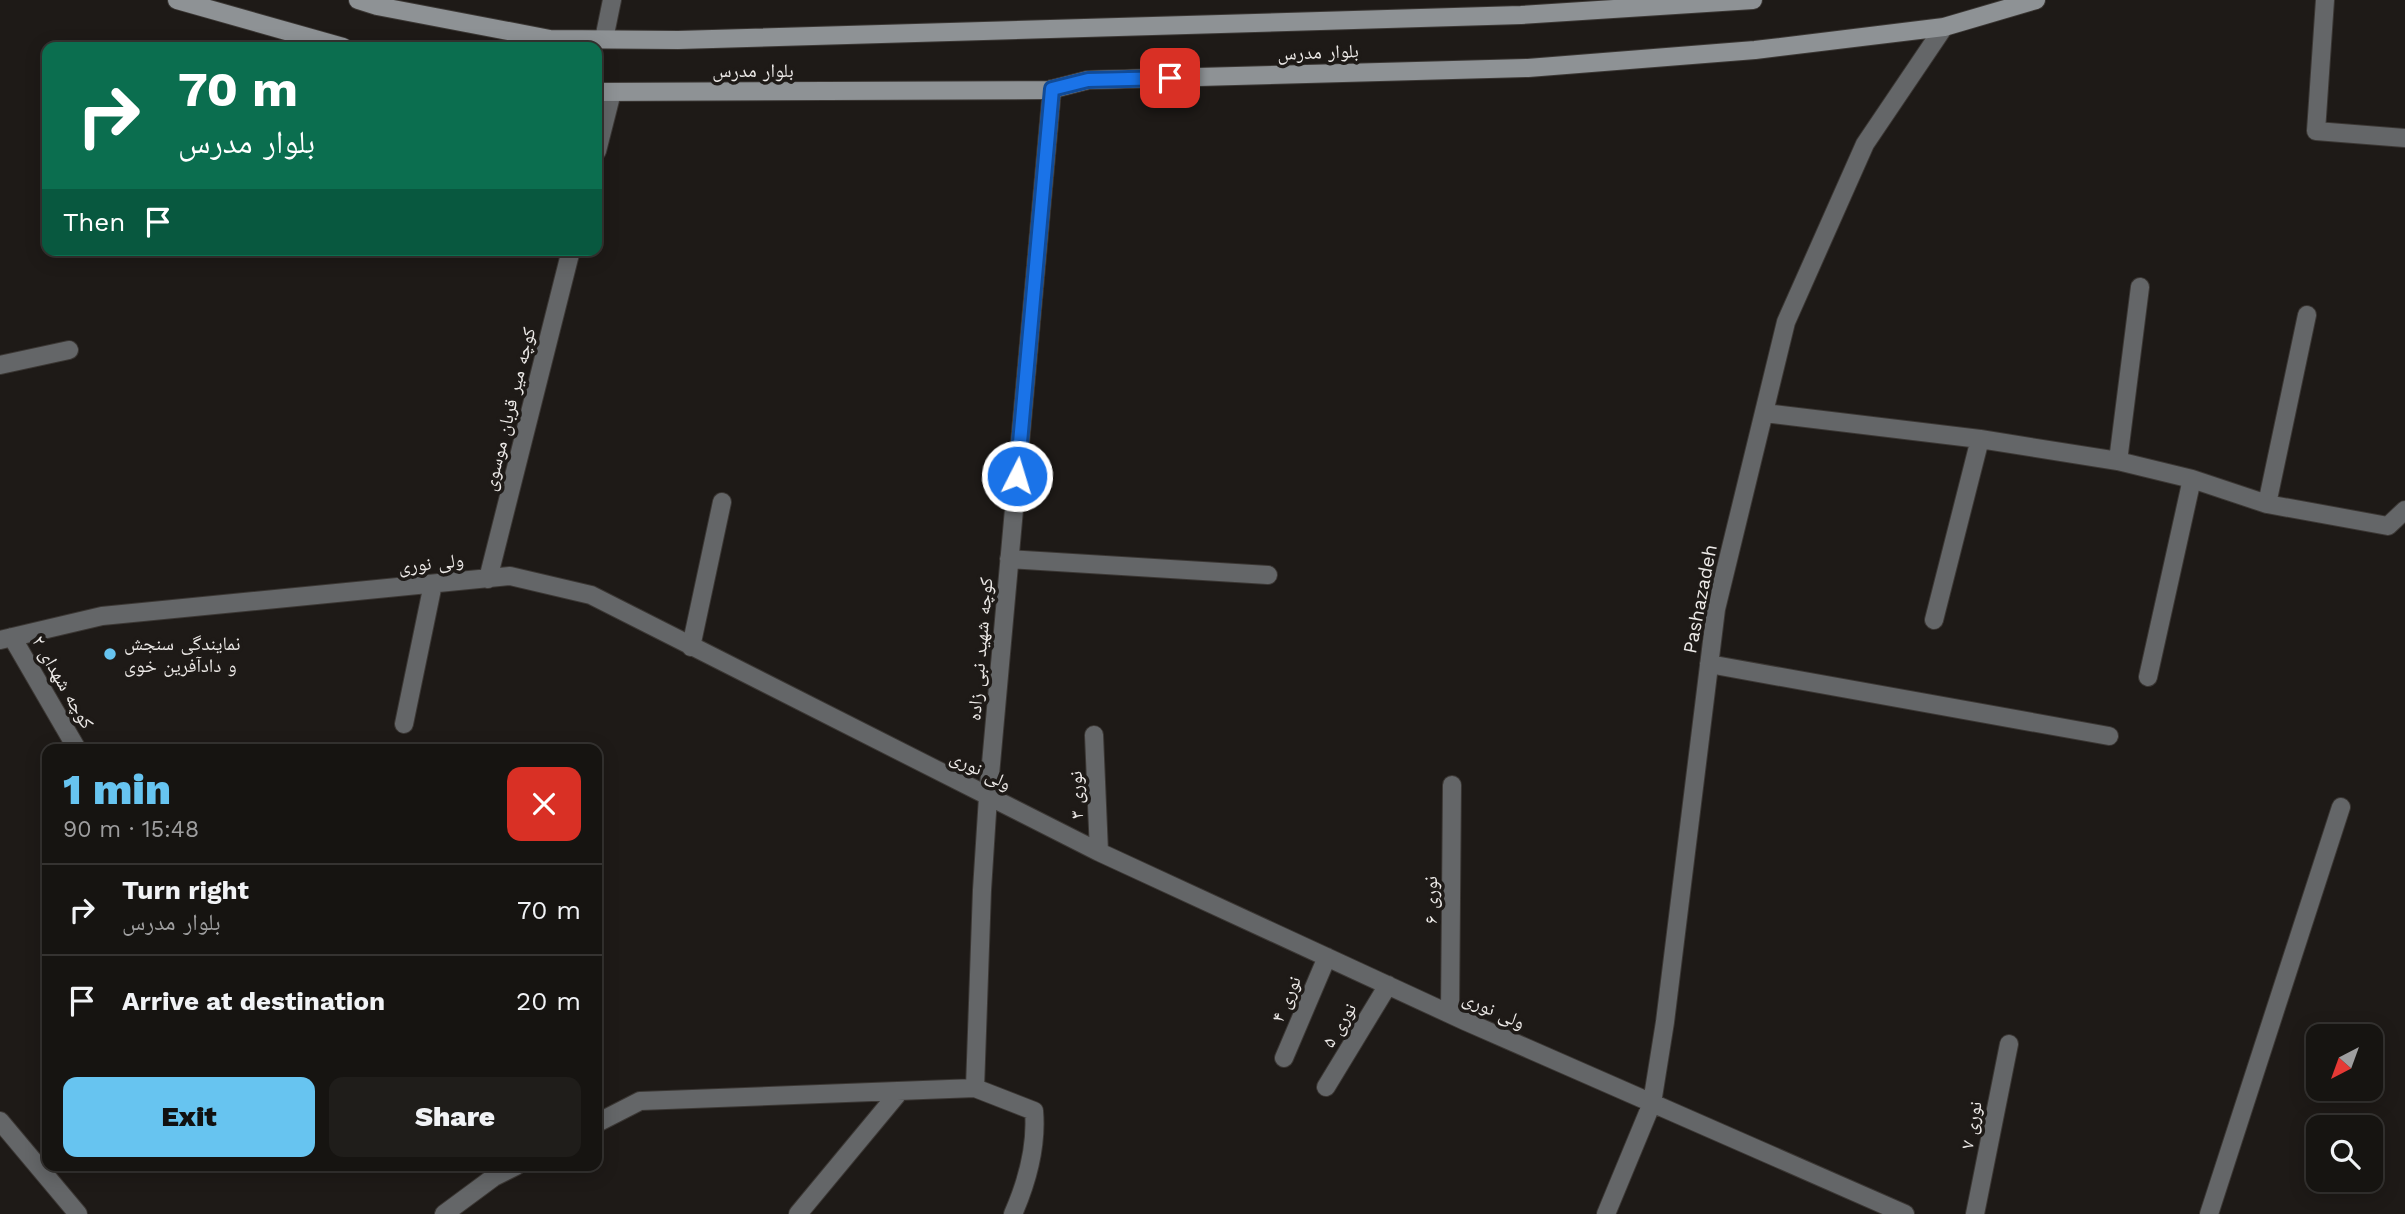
<!DOCTYPE html>
<html lang="en">
<head>
<meta charset="utf-8">
<style>
  body { margin:0; font-family:"Work Sans","Noto Naskh Arabic",sans-serif; background:#1f1d1a; color:#f1f3f6; height:100vh; display:flex; flex-direction:column; font-size:26px; white-space:nowrap }
  * { box-sizing:border-box; margin:0 }
  p { font-size:23px; color:#9e9e9f }
  .icon { flex:none; width:38px; height:38px; fill:none; stroke:currentColor; stroke-width:2; stroke-linecap:round; stroke-linejoin:round }
  .map { position:relative; flex:1; overflow:hidden }
  .drawer { position:absolute; left:42px; top:744px; width:560px; height:427px; display:flex; flex-direction:column; background:#161411; border-radius:14px; box-shadow:0 4px 18px #0003,0 0 0 2px #353331 }
  .drawer>* { flex:none }
  .top-card { position:absolute; left:42px; top:42px; width:560px; height:214px; border-radius:14px; box-shadow:0 4px 18px #0003,0 0 0 2px #353331; background:#0b6e4f; color:#fff; overflow:hidden }
  .needle { width:46px; rotate:221deg }
  .controls { position:absolute; left:2306px; top:1024px; display:grid; gap:14px }
  .controls a { display:grid; place-items:center; width:77px; height:77px; border-radius:14px; background:#161411; box-shadow:0 4px 18px #0003,0 0 0 2px #353331; font-size:35px }
  .pin { position:absolute; display:grid; place-items:center; width:60px; height:60px; color:#fff; margin:-30px; border-radius:14px; box-shadow:0 4px 10px #0006 }
  .me { position:absolute; width:77px; margin:-38px; rotate:5deg; stroke-linejoin:round; filter:drop-shadow(0 0 5px #0008) }
  .turn { display:flex; align-items:center; gap:24px; height:147px; padding:0 21px; font-size:32px }
  .turn .icon { width:91px; height:91px; stroke-width:2.5 }
  .turn b { display:block; font-size:49px; line-height:60px }
  .then { display:flex; align-items:center; height:66px; padding:0 21px; background:#0003; gap:14px; font-size:26px }
  .round { display:grid; place-items:center; flex:none; width:74px; height:74px; border-radius:14px; background:#1f1d1a }
  .overview { display:flex; align-items:center; justify-content:space-between; height:119px; padding:0 21px }
  h1 { font-size:42px; font-weight:800; line-height:52px; color:#67c4f0 }
  .action { display:flex; gap:14px; margin-top:auto; padding:14px 21px }
  .action a { flex:1; height:80px; border-radius:14px; background:#67c4f0; color:#111; font-size:28px; font-weight:800; line-height:80px; text-align:center }
  .action a+a { background:#1f1d1a; color:#f1f3f6 }
  ul { padding:0; list-style:none }
  li { display:flex; align-items:center; gap:21px; height:91px; padding:0 21px; border-top:2px solid #353331 }
  li div { flex:1 }
  li b { display:block; font-size:26px }
  li em { font-style:normal }
  .map>svg:first-child { display:block }
</style>
</head>
<body>
<div class="map">
<svg width="2405" height="1214" viewBox="0 0 2405 1214">
  <rect width="100%" height="100%" fill="#1e1a17"/>
  <g fill="none" stroke-linecap="round" stroke-linejoin="round">
    <defs>
      <path id="minor" d="M 2325,0 L 2316,131 L 2405,138
        M 604,39 L 612,0
        M 597,151 L 612,92
        M 0,365 L 69,350
        M 1765,413 L 1980,439 L 2118,461 L 2192,479 L 2267,504 L 2388,526 L 2405,510
        M 2118,461 L 2140,287
        M 2267,504 L 2307,315
        M 1009,559 L 1268,575
        M 488,579 L 571,250
        M 1934,620 L 1980,439
        M 12,637 L 77,749
        M 0,640 L 102,616 L 510,576 L 591,595 L 1099,852 L 1465,1021 L 1905,1214
        M 691,647 L 722,502
        M 1709,664 L 2109,736
        M 2148,677 L 2192,479
        M 404,724 L 433,584
        M 1094,735 L 1099,852
        M 1450,1014 L 1452,785
        M 1284,1058 L 1327,957
        M 1326,1087 L 1388,985
        M 975,1088 L 1034,1111 C 1037,1146 1027,1182 1013,1214
        M 0,1121 L 78,1214
        M 597,1123 L 640,1101 L 975,1088 L 982,890 L 988,797 L 1052,89
        M 444,1214 L 494,1177 L 516,1166
        M 798,1214 L 900,1091
        M 1606,1214 L 1652,1103 L 1665,1022 L 1716,609 L 1786,322 L 1865,144 L 1944,27
        M 1975,1214 L 2009,1044
        M 2209,1214 L 2341,807"/>
      <path id="secondary" d="M 177,0 L 343,47
        M 358,0 L 377,6 L 550,39 L 678,40 L 1521,15 L 1753,0
        M 597,92 L 1049,90 L 1088,80 L 1528,68 L 1755,50 L 1944,27 L 2036,0"/>
    </defs>
    <use href="#minor" stroke="#3b3734" stroke-width="20"/>
    <use href="#secondary" stroke="#3b3734" stroke-width="20"/>
    <use href="#minor" stroke="#646668" stroke-width="18"/>
    <use href="#secondary" stroke="#8e9295" stroke-width="18"/>
  </g>
  <g fill="none" stroke-linecap="round" stroke-linejoin="round">
    <defs>
      <path id="route" d="M 1017,476 L 1052,89 L 1088,80 L 1170,78"/>
    </defs>
    <use href="#route" stroke="#114b97" stroke-width="18"/>
    <use href="#route" stroke="#1a73e8" stroke-width="12"/>
  </g>
  <circle fill="#67c4f0" stroke="#1e1a17" stroke-width="2.5" cx="110" cy="654" r="7"/>
  <g text-anchor="middle" dominant-baseline="central" stroke-width="7" stroke-linejoin="round" paint-order="stroke">
    <g font-size="19" fill="#ece9e7" stroke="#1e1a17">
      <text transform="translate(1318 52) rotate(-2)">بلوار مدرس</text>
      <text x="753" y="70">بلوار مدرس</text>
      <text transform="translate(509 409) rotate(-76)">کوچه میر قربان موسوی</text>
      <text transform="translate(431 563) rotate(-6)">ولی نوری</text>
      <text transform="translate(1700 599) rotate(-79)">Pashazadeh</text>
      <text transform="translate(980 649) rotate(-85)">کوچه شهید نبی زاده</text>
      <text transform="translate(63 682) rotate(60)">کوچه شهدای ۲</text>
      <text transform="translate(981 770) rotate(27)">ولی نوری</text>
      <text transform="translate(1076 795) rotate(-92)">نوری ۳</text>
      <text transform="translate(1430 900) rotate(-90)">نوری ۶</text>
      <text transform="translate(1286 999) rotate(-67)">نوری ۴</text>
      <text transform="translate(1494 1010) rotate(24)">ولی نوری</text>
      <text transform="translate(1339 1025) rotate(-59)">نوری ۵</text>
      <text transform="translate(1971 1125) rotate(-79)">نوری ۷</text>
    </g>
    <g font-size="19" fill="#ece9e7" stroke="#1e1a17" text-anchor="start">
      <text x="124" y="643">نمایندگی سنجش<tspan x="124" dy="22">و دادآفرین خوی</tspan></text>
    </g>
  </g>
</svg>
<div class="controls">
<a><svg class="needle" viewBox="-14 -14 28 28"><path d="M0-13l5 13h-10z" fill="#e53935"/><path d="M0 13l5-13h-10z" fill="#9e9e9f"/></svg></a>
<a><svg class="icon" aria-label="search" viewBox="0 0 24 24"><circle cx="10" cy="10" r="6"/><path d="M15 15l6 6"/></svg></a>
</div>
<div class="pin" style="left:1170px;top:78px;background:#d93025"><svg class="icon" aria-label="arrive" viewBox="0 0 24 24"><path d="M6 21V4h12l-3 4 3 4H6"/></svg></div>
<svg class="me" style="left:1017px;top:476px" viewBox="-20 -20 40 40"><circle r="17" fill="#1a73e8" stroke="#fff" stroke-width="3"/><path d="M0-11L8 9 0 5-8 9z" fill="#fff"/></svg>
<div class="top-card">
<div class="turn"><svg class="icon" aria-label="right" viewBox="0 0 24 24"><path d="M7 20v-9h11M14 6l5 5-5 5"/></svg><div><b>70 m</b>بلوار مدرس</div></div>
<div class="then">Then<svg class="icon" aria-label="arrive" viewBox="0 0 24 24"><path d="M6 21V4h12l-3 4 3 4H6"/></svg></div>
</div>
<section class="drawer">
<div class="overview"><div><h1>1 min</h1><p>90 m · 15:48</p></div><a class="round" style="background:#d93025;color:#fff"><svg class="icon" aria-label="close" viewBox="0 0 24 24"><path d="M6 6l12 12M18 6L6 18"/></svg></a></div>
<ul>
<li><svg class="icon" aria-label="right" viewBox="0 0 24 24"><path d="M7 20v-9h11M14 6l5 5-5 5"/></svg><div><b>Turn right</b><p>بلوار مدرس</p></div><em>70 m</em></li>
<li><svg class="icon" aria-label="arrive" viewBox="0 0 24 24"><path d="M6 21V4h12l-3 4 3 4H6"/></svg><div><b>Arrive at destination</b></div><em>20 m</em></li>
</ul>
<div class="action"><a>Exit</a><a>Share</a></div>
</section>
</div>
</body>
</html>
